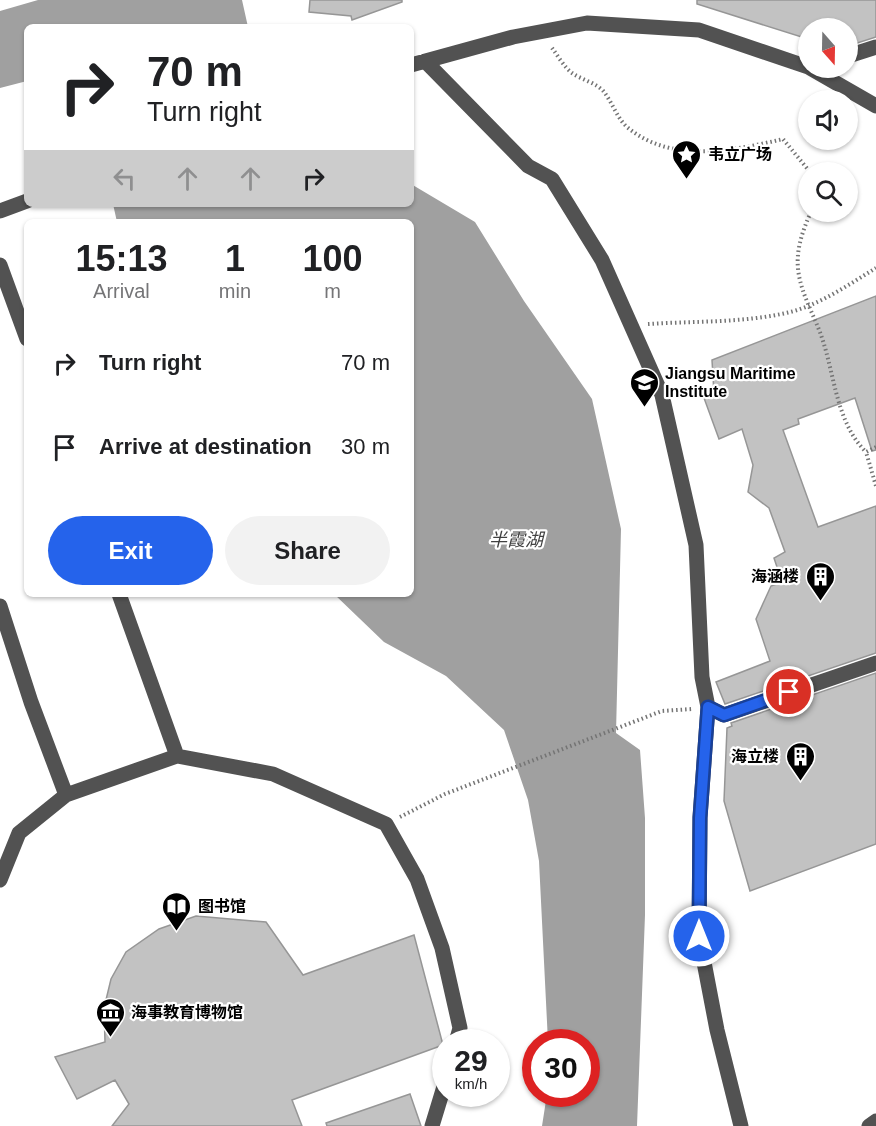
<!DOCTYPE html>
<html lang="en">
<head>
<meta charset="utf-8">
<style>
  body { margin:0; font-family:Helvetica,"Noto Sans SC",sans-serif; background:#f2f2f2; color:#202124; height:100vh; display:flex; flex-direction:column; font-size:22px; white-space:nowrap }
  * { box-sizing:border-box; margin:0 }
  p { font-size:20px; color:#757577 }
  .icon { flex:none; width:33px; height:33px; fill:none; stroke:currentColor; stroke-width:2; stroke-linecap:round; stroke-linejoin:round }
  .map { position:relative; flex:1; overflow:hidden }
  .details { position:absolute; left:24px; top:219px; width:390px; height:378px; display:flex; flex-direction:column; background:#fff; border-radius:9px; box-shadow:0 2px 4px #0004 }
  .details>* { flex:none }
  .top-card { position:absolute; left:24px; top:24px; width:390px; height:183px; border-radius:9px; box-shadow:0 2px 4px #0004; background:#fff; color:#202124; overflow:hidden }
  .needle { width:39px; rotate:160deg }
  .controls { position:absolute; left:798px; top:18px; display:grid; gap:12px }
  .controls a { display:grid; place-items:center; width:60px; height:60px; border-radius:50%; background:#fff; box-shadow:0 2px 4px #0004; font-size:30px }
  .speed { position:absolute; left:432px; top:1029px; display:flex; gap:12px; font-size:30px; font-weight:700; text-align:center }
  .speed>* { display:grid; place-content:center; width:78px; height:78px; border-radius:50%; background:#fff; box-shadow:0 2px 4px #0004; line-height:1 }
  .speed small { font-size:15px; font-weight:400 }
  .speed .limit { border:9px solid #d22; background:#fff; color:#111 }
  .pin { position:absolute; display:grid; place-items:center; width:51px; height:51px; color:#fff; margin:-26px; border:3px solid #fff; border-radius:50%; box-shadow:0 2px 6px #0007 }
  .me { position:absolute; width:66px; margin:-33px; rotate:0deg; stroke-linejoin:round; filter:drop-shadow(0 0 4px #0008) }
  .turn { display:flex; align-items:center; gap:21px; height:126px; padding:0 24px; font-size:27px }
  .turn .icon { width:78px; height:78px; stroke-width:2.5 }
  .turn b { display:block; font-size:42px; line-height:51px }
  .lanes { display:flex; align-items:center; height:57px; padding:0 24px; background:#0003; justify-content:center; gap:30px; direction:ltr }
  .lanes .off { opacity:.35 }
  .eta { display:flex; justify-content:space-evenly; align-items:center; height:102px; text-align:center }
  .eta b { font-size:36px; font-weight:700; line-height:42px }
  .button { display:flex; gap:12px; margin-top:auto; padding:12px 24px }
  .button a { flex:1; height:69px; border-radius:36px; background:#2563eb; color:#fff; font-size:24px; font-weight:700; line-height:69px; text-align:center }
  .button a+a { background:#f2f2f2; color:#202124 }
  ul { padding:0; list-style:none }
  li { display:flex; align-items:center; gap:18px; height:84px; padding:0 24px }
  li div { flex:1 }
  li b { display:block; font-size:22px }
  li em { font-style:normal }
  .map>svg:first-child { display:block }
</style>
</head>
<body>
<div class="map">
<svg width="876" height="1126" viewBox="0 0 876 1126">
  <rect width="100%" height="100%" fill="#fff"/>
  <path fill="#a0a0a0" d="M 38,0 L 242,0 L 248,27 L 27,27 L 27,81 L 0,88 L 0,11 Z
    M 411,184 L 475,222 L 524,301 L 592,399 L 621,529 L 616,733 L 640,750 L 645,818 L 645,915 L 637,1126 L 542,1126 L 547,1094 L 586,1094 L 586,1042 L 548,1042 L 539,861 L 528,800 L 504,730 L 446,676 L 384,642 L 334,594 L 411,594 L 411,222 L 117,222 L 113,204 L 411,204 Z"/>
  <path fill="#c2c2c2" stroke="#969696" stroke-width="1.5" d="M 310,0 L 402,0 L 402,2 L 352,20 L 351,16 L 309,12 Z
    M 697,0 L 876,0 L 876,37 L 848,46 L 848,28 L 808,28 L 808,39 L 697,4 Z
    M 876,296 L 876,450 L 872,451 L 855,398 L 798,419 L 799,424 L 783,430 L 818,527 L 876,506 L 876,653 L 725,704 L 716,682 L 770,661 L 756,619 L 771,586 L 782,582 L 774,558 L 785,552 L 769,508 L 748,492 L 753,465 L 742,429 L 719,439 L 704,398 L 714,394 L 712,360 Z
    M 876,673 L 876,844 L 750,891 L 724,801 L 727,728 L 732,726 L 731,723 Z
    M 196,916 L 266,922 L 303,975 L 414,935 L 443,1045 L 292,1100 L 302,1126 L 112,1126 L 129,1104 L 115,1080 L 77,1099 L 55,1057 L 105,1042 L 104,1008 L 111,979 L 126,952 L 159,929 Z
    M 410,1094 L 421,1126 L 327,1126 L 326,1123 Z"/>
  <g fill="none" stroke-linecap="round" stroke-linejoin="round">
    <path stroke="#747474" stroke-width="4" stroke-dasharray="1.5 3" stroke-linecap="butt" d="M 552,48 C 558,56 564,67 572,73 C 582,80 597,83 604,92 C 612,102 617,118 627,127 C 671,164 732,151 783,139 L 810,172
      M 811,212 C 805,225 799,241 798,255 C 795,285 813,311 822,338 C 835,376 836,422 866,452
      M 648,324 C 694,321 741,323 786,313 C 818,306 848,285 876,268
      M 876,447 L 866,452 L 876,486
      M 400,817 L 445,794 L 662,711 L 692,709"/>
    <path stroke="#525252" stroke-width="15" d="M 848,56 L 876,47
      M 425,61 L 528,166 L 552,179 L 602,260 L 662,395 L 696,545 L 702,677 L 708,707 L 700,817 L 699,936 L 717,1030 L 741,1126
      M 411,65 L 513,37 L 587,23 L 699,30 L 808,67
      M 810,68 L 876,106
      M 0,211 L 27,201
      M 0,265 L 27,339
      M 119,594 L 177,756 L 273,774 L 386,824 L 417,879 L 442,948 L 460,1028 L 456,1042
      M 0,606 L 31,702 L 66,795
      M 708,707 L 724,715 L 876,663
      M 0,880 L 19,833 L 66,795 L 177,756
      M 432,1126 L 446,1080
      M 869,1126 L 876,1121"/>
  </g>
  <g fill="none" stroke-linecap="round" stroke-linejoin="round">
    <defs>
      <path id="route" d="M 699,936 L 700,818 L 708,707 L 724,715 L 789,692"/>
    </defs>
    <use href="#route" stroke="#184099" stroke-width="15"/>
    <use href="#route" stroke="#2563eb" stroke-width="10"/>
  </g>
  <defs>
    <symbol id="sight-pin" viewBox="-11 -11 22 30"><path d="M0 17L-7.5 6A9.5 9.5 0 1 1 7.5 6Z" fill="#000" stroke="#fff"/><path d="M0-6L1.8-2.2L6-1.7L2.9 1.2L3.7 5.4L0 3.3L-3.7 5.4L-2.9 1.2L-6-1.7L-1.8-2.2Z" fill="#fff"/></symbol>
    <symbol id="university-pin" viewBox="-11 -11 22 30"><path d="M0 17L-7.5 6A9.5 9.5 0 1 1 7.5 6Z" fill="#000" stroke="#fff"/><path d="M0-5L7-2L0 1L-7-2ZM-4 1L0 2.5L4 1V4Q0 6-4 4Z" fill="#fff"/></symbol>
    <symbol id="building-pin" viewBox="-11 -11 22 30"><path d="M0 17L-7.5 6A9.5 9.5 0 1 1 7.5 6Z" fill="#000" stroke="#fff"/><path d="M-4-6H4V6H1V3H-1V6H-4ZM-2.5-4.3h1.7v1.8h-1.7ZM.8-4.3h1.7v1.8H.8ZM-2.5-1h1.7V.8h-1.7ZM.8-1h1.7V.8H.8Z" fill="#fff"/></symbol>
    <symbol id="library-pin" viewBox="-11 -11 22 30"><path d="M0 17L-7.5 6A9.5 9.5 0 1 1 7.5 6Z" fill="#000" stroke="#fff"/><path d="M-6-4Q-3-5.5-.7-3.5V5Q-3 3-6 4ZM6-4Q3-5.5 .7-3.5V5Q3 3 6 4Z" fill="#fff"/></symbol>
    <symbol id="museum-pin" viewBox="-11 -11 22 30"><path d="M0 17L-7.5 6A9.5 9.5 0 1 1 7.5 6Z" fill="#000" stroke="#fff"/><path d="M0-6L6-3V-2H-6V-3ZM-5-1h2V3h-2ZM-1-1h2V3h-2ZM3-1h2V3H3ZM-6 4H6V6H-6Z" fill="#fff"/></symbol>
  </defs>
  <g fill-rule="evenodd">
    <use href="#sight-pin" x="670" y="138" width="33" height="45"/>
    <use href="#university-pin" x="628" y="366" width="33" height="45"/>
    <use href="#building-pin" x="804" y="560" width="33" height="45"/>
    <use href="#building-pin" x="784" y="740" width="33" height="45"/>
    <use href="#library-pin" x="160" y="890" width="33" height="45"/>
    <use href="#museum-pin" x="94" y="996" width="33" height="45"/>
  </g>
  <g text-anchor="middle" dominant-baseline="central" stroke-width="4.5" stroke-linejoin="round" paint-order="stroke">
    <g font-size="16" font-weight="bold" fill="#000" stroke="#fff" text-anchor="start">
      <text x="708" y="154">韦立广场</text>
      <text x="665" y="373">Jiangsu Maritime<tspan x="665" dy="18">Institute</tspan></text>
      <text x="799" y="576" text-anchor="end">海涵楼</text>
      <text x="779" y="756" text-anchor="end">海立楼</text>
      <text x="198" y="906">图书馆</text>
      <text x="131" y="1012">海事教育博物馆</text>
    </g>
    <g font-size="18" font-style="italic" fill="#414141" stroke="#fff">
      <text x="516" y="540">半霞湖</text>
    </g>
  </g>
</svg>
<div class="controls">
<a><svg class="needle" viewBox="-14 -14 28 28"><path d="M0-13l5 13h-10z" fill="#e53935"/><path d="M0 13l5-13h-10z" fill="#757577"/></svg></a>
<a><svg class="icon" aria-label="sound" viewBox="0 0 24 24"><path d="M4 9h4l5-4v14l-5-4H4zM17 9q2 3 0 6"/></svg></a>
<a><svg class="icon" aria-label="search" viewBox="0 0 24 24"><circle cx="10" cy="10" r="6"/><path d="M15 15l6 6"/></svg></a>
</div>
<div class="speed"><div>29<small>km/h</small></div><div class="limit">30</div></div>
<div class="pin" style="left:789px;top:692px;background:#d93025"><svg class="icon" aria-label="arrive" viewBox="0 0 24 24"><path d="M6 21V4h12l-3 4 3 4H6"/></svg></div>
<svg class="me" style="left:699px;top:936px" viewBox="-20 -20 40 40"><circle r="17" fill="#2563eb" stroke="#fff" stroke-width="3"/><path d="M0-11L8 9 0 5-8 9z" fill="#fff"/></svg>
<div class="top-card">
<div class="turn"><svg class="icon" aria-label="right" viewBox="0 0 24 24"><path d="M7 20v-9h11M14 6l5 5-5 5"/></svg><div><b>70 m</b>Turn right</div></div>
<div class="lanes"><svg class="icon off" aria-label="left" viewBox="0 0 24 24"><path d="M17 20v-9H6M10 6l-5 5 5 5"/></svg><svg class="icon off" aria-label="ahead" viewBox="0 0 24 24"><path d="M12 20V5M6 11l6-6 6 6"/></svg><svg class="icon off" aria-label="ahead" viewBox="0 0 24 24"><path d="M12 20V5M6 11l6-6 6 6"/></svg><svg class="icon" aria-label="right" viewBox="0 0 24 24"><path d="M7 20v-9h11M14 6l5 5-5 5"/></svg></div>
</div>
<section class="details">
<div class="eta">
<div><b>15:13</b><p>Arrival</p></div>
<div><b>1</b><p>min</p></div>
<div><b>100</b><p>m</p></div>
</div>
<ul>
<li><svg class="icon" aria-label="right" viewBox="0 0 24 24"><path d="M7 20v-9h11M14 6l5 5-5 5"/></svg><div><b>Turn right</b></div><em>70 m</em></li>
<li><svg class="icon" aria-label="arrive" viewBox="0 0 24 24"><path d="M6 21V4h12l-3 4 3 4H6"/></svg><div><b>Arrive at destination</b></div><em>30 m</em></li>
</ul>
<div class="button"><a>Exit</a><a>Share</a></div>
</section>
</div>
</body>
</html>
